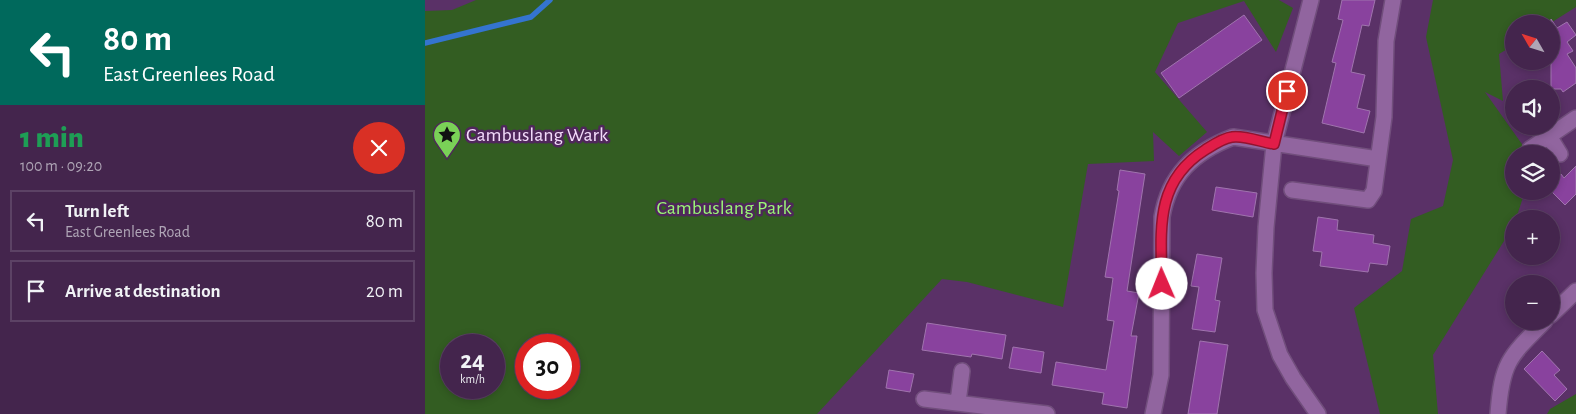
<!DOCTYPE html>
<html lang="en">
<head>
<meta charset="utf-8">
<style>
  body { margin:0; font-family:"Alegreya Sans",sans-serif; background:#4e3157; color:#f1f3f6; height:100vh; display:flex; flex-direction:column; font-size:19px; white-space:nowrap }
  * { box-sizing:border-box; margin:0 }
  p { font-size:16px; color:#afa5b6 }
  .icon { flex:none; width:28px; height:28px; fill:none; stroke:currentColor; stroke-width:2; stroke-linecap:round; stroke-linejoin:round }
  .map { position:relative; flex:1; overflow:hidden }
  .sheet { display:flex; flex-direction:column; background:#44254d; width:425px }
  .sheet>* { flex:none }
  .hud { background:#00695c; color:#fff; overflow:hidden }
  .needle { width:32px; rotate:309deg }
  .tools { position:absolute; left:1080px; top:15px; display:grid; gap:10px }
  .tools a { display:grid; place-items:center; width:55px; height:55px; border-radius:50%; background:#44254d; box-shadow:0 2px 8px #0003,0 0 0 1px #5c4265; font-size:25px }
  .speed { position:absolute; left:15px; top:334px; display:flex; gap:10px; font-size:25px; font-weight:700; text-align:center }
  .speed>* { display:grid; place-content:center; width:65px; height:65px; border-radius:50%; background:#44254d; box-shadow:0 2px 8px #0003,0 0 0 1px #5c4265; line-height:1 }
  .speed small { font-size:12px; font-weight:400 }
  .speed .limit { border:8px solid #d22; background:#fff; color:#111 }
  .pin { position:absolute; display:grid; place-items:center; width:42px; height:42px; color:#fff; margin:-21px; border:2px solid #fff; border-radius:50%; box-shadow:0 1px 5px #0007 }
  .me { position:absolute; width:55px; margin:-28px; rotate:359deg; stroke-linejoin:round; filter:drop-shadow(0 0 4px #0008) }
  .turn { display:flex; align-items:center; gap:18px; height:105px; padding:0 20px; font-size:22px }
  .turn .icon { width:65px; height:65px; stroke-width:2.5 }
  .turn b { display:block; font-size:35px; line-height:42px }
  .round { display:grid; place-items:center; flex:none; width:52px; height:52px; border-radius:26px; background:#4e3157 }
  .overview { display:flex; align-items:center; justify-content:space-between; height:85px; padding:0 20px }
  h1 { font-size:30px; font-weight:800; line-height:38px; color:#1e9e55 }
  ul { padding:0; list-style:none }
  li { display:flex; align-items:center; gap:15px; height:62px; margin:0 10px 8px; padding:0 10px; border:2px solid #5c4265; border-radius:0px }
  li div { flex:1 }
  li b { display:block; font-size:19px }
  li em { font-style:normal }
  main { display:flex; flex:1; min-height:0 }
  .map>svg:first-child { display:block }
</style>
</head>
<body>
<main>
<section class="sheet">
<div class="hud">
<div class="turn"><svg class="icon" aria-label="left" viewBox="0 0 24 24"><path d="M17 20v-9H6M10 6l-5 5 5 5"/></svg><div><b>80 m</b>East Greenlees Road</div></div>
</div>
<div class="overview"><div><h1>1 min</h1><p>100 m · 09:20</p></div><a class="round" style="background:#d93025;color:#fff"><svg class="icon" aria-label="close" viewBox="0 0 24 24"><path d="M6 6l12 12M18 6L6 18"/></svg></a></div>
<ul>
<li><svg class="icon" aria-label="left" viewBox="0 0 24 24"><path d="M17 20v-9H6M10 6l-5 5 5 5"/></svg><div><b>Turn left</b><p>East Greenlees Road</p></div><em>80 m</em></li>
<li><svg class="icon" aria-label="arrive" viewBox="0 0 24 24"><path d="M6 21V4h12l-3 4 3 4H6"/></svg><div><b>Arrive at destination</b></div><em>20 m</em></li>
</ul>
</section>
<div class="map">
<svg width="1151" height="414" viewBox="0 0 1151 414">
  <rect width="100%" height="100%" fill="#5a3167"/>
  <path fill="#335d22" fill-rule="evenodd" d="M 51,0 L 854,0 L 868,8 L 851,52 L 819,1 L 753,23 L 730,72 L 782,132 L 754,156 L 728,132 L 729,161 L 663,164 L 638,307 L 542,282 L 517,279 L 392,414 L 0,414 L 0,11 L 27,10 ZM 26,345 L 69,345 L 69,388 L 26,388 ZM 101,345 L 144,345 L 144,388 L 101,388 Z
    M 1008,0 L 1151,0 L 1151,7 L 1124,24 L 1089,24 L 1089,45 L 1074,54 L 1078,101 L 1060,92 L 1104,154 L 1089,154 L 1089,191 L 1100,191 L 1091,219 L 1089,219 L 1089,225 L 1008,355 L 1013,414 L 955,414 L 929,308 L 977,271 L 986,219 L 1018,206 L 1028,160 L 1001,37 Z
    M 1151,394 L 1151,414 L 1122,414 L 1125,409 Z"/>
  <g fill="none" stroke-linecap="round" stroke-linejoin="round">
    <path stroke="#3474cf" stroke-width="5.5" d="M 0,43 L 106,17 L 125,0"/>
  </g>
  <path fill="#89429e" stroke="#a074ae" d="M 917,0 L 950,0 L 944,26 L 937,25 L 926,72 L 940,75 L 932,108 L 945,111 L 939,133 L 897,123 L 911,63 L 907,62 L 918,20 L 913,19 Z
    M 819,15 L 837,40 L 754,98 L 736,73 Z
    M 1126,19 L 1132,28 L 1142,22 L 1151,35 L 1142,42 L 1148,51 L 1142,54 L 1151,68 L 1151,83 L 1138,92 L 1136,89 L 1126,89 Z
    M 1151,166 L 1151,194 L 1140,205 L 1126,191 L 1126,184 L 1136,174 L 1139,178 Z
    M 695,170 L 720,174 L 702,291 L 714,293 L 706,336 L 712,336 L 702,408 L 677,404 L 679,393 L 627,385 L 631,362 L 681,370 L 689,321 L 682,320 L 688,278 L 680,277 L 694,191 L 692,190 Z
    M 791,187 L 832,193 L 828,217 L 787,210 Z
    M 893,217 L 913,220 L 912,230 L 949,235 L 948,243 L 965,246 L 962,265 L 945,263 L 943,272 L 895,266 L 897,252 L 888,251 Z
    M 772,254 L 797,258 L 790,300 L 795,301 L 790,332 L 767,329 L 774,287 L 766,286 Z
    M 502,323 L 581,335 L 577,359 L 547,354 L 546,357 L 497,350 Z
    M 775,341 L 803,345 L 792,414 L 763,414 Z
    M 588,347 L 619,352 L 616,373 L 584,368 Z
    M 1117,351 L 1135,370 L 1129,375 L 1142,389 L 1130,401 L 1099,369 Z
    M 464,370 L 489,374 L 485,392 L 461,388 Z"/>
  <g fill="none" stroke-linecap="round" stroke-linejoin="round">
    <defs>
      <path id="street" d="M 886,0 L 849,144 L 841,227 L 839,273 L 840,310 L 855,355 L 868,378 L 893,414
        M 1124,136 L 1135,154
        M 1105,149 L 1151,118
        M 867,190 L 943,200 L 949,191 L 959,117 L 961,41 L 968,0
        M 1126,315 L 1151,291
        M 499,399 L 622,414
        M 533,402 L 537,371
        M 728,414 L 736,375 L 737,217 C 744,175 769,152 808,137 L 953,159
        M 1073,414 C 1077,362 1084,357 1120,321"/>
    </defs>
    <use href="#street" stroke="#714e7c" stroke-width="18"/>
    <use href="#street" stroke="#91659f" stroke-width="15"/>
  </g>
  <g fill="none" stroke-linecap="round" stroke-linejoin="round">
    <defs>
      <path id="route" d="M 737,284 C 736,231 729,182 780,150 C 788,145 798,138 807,137 C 819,135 836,142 849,144 L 862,91"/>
    </defs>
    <use href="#route" stroke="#92132f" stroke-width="12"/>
    <use href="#route" stroke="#e11d48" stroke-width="9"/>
  </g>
  <defs>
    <symbol id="sight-pin" viewBox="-11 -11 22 30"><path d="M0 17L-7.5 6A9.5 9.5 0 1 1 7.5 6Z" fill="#7ad157" stroke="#4f275b"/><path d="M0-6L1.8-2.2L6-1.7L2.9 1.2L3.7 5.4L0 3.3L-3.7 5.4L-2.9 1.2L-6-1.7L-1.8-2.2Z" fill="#111"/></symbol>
  </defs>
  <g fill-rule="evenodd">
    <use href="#sight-pin" x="6" y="119" width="32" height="43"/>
  </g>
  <g text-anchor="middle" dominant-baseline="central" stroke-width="5" stroke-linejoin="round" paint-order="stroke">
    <g font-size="20" fill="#f3dbfb" stroke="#4f275b" text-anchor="start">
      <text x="41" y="135">Cambuslang Wark</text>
    </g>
    <g font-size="20" fill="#9af677" stroke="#4f275b">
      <text x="299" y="208">Cambuslang Park</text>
    </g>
  </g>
</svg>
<div class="tools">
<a><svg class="needle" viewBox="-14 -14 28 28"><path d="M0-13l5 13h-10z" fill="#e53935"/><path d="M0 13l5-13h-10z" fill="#afa5b6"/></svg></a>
<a><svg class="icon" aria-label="sound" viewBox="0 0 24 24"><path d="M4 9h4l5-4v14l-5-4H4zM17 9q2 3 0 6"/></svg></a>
<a><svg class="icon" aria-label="layers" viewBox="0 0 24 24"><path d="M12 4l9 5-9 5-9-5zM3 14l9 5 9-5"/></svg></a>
<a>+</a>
<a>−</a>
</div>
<div class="speed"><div>24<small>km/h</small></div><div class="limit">30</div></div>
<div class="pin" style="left:862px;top:91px;background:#d93025"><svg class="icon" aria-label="arrive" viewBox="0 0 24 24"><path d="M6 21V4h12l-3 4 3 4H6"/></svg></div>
<svg class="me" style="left:737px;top:284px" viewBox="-20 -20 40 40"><circle r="19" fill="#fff"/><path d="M0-13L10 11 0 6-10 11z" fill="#e11d48"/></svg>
</div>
</main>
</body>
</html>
